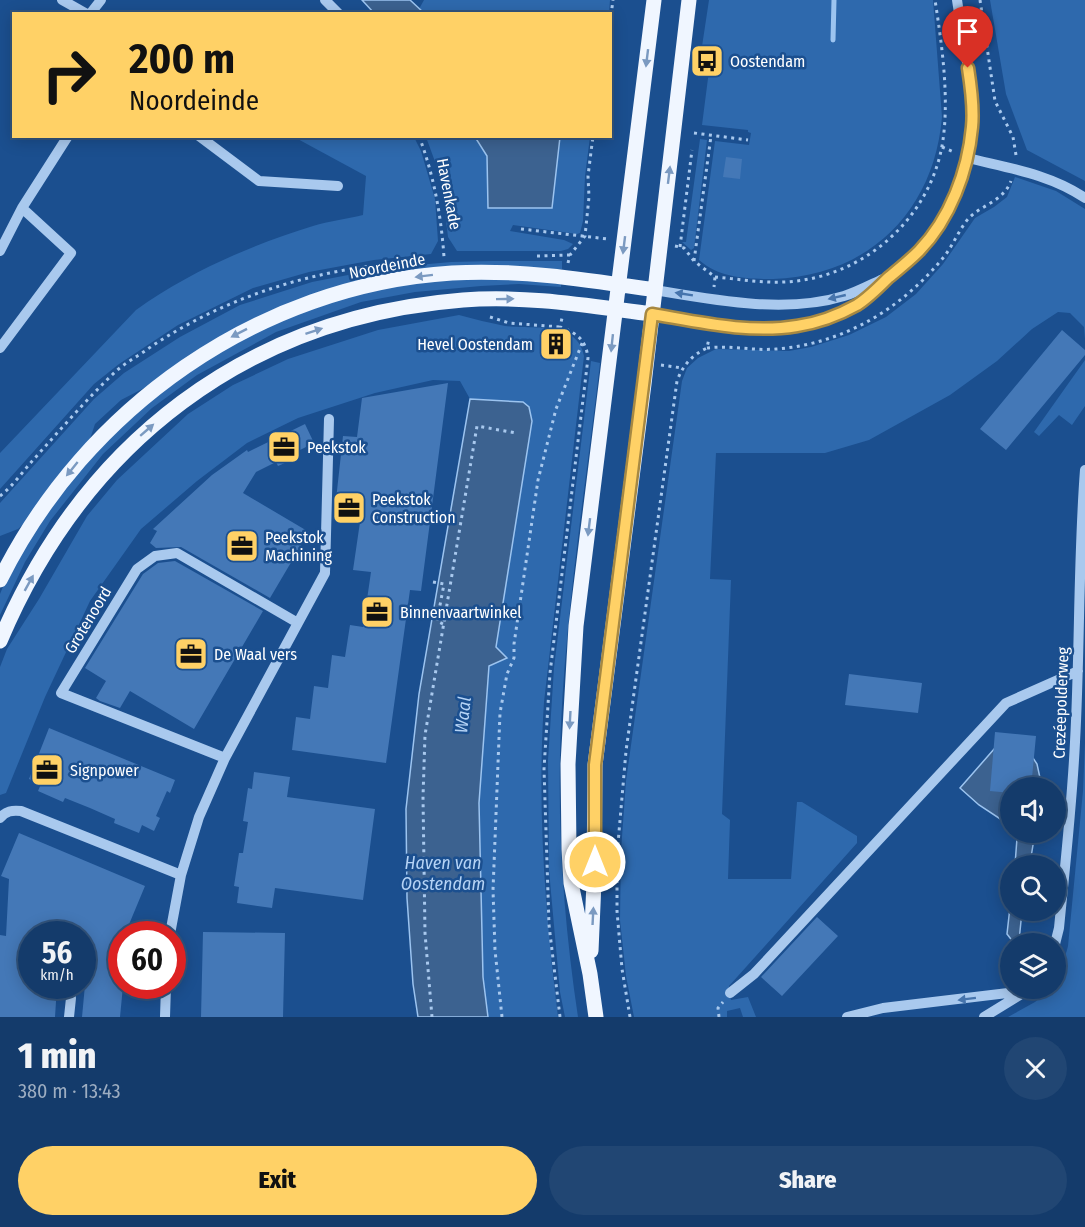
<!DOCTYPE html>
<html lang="en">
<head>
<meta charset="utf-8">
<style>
  body { margin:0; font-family:"Fira Sans Condensed",sans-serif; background:#214673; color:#f1f3f6; height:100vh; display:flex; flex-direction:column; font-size:22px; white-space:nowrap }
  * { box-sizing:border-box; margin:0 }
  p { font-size:20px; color:#9dadc1 }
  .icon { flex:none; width:33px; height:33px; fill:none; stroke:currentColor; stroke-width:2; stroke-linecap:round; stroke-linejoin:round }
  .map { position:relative; height:1017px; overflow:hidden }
  .details { display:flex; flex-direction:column; background:#143b6b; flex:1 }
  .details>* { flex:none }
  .hud { position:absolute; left:12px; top:12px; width:600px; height:126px; border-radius:0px; box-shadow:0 3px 15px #0003,0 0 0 2px #33557e; background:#ffd166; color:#111; overflow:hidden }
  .controls { position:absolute; left:1000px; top:777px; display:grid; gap:12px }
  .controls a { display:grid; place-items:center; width:66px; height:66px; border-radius:50%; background:#143b6b; box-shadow:0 3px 15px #0003,0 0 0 2px #33557e; font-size:30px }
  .speed { position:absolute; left:18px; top:921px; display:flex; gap:12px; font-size:30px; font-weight:700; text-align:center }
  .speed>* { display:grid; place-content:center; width:78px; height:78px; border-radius:50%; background:#143b6b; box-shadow:0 3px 15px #0003,0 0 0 2px #33557e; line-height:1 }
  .speed small { font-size:15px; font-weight:400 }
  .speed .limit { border:9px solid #d22; background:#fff; color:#111 }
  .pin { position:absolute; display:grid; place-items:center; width:51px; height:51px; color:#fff; margin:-62px -26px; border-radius:50% 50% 50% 0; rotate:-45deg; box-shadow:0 0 6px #0007 }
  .pin .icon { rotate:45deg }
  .me { position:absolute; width:66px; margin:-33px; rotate:0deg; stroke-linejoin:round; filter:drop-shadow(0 0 4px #0008) }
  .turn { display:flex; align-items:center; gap:21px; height:126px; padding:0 18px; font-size:27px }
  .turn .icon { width:78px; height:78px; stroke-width:2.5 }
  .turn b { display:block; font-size:42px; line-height:51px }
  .round { display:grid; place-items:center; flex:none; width:63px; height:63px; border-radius:32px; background:#214673 }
  .summary { display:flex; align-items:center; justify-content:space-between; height:102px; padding:0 18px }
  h1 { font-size:36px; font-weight:800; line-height:45px }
  .button { display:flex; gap:12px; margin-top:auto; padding:12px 18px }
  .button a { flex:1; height:69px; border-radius:36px; background:#ffd166; color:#111; font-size:24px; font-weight:800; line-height:69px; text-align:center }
  .button a+a { background:#214673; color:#f1f3f6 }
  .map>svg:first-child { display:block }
</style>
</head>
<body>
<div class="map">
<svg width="1085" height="1017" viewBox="0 0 1085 1017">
  <rect width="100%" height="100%" fill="#1b4f8f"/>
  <path fill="#2e69ad" d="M 424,0 L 610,0 L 609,13 L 424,14 L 419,9 Z
    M 709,0 L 933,0 L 942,117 C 934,212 868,276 773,279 C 746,279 720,278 699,260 L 715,141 L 749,145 L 751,133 L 748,132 L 748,130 L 702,125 L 711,55 L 701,53 Z
    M 990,0 L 1085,0 L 1085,181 L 1027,150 L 1006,94 Z
    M 294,137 L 414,137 L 421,151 L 435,199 L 438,241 L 431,254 L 374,260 L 309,272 L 253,288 L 178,325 L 119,364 L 94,384 L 0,489 L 0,453 L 136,310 C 189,272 251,245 313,226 C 329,221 346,219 363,215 L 366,176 Z
    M 426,137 L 475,137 L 487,156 L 489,208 L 552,208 L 560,137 L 590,137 L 585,176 L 583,221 L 580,233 L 577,234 L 513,225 L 510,231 L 564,240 L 573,244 L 568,249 L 561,251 L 457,251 L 448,237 L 441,178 Z
    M 700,139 L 707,140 L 694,248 L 691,250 L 682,242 L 686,242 Z
    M 1015,177 L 1056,191 L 1085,209 L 1085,339 L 1084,327 L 1070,313 L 1058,312 L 1032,329 L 997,361 L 950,395 L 869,440 L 825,453 L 716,453 L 710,579 L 731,580 L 722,814 L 730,820 L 728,879 L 791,879 L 797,802 L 802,802 L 857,836 L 857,843 L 729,986 L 731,1000 L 748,997 L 756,1017 L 743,1017 L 740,1008 L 727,1011 L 727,1017 L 634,1017 L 626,976 L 620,920 L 621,851 L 626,781 L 682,381 L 687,368 L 698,358 L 716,349 L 789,351 L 811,347 L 849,335 L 886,317 L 916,294 L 943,264 L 975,218 L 994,207 L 1007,197 Z
    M 492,261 L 562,261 L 562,269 L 461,268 L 309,297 L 150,385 L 121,400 L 95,424 L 89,442 L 29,519 L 18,529 L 0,536 L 0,503 L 94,399 L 124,373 L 180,337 L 240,305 L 312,282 L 384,268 L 451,262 Z
    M 480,278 L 561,281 L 561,287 L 519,284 L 481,286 L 415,292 L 361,302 L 276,332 L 197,375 L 152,408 L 103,454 L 50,521 L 25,562 L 0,615 L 0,594 L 11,567 L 42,515 L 94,451 L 187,370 L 270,324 L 352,295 L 414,282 Z
    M 459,315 C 474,319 490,323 505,326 C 533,330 577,320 584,356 L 544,702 C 537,807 545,912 558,1017 L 488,1017 L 483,977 L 479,803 L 489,666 L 496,647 L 532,421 L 523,402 L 470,399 L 460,381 L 433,380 L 375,393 L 298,418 L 247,443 L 197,481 L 141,529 L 90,601 L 45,697 L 6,793 L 0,795 L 0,667 L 7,649 L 39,599 L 87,516 L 117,480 L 188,414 L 233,385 L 288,359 L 378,330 Z
    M 1085,360 L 1085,406 L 1072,425 L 1059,415 L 1039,436 L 1034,432 Z
    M 591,361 L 600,363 C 585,492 563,625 560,755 C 558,843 565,930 578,1017 L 565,1017 L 560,992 L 549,870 L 548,760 L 554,668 Z
    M 1085,742 L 1085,1017 L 1008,1017 L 1035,1002 L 1050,989 L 1056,988 C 1056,974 1065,960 1068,946 L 1083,791 Z"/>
  <path fill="#3c6290" stroke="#9cc4f0" stroke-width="1.5" d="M 362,0 L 410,0 L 424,13 L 374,13 Z
    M 475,137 L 560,137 L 552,208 L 488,208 L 487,156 Z
    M 470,399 L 523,402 L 529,407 L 532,421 L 496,647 L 507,658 L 489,666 L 479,803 L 483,977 L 488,1017 L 418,1017 L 413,984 L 407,898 L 406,809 L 419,694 Z
    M 1025,746 L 1037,764 L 1042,787 L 1011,788 L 1011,826 L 979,805 L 960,788 L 995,748 Z
    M 1015,833 L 1035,833 L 1031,857 L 1027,857 L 1026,865 L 1015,865 L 1017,838 Z
    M 1011,898 L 1011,910 L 1022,911 L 1019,941 L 1014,943 L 1007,934 Z"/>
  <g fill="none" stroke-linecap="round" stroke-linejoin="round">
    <path stroke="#9cc4f0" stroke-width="5" d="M 833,40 L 834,0"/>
  </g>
  <path fill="#4478b7" d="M 726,157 L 742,159 L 740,179 L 723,177 Z
    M 1062,330 L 1085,350 L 1085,355 L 1006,450 L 980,429 Z
    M 448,383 L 421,591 L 410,590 L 386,763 L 292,750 L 296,717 L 310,719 L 314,686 L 328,688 L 332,655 L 345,657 L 350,625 L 363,627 L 371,572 L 353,570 L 360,522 L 334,518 L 343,436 L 357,437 L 362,398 Z
    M 305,424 L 314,443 L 294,453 L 296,458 L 278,466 L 276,462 L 256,472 L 243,493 L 309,532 L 270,598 L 181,547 L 156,548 L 150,543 L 157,531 L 153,529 L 212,475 L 247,450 L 248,452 Z
    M 175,561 L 263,611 L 194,729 L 130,691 L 120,708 L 100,701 L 96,698 L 106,681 L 85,668 L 143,574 L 158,563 Z
    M 849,674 L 922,683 L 918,713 L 845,705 Z
    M 49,728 L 175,780 L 170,793 L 167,791 L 156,816 L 160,818 L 154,831 L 142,825 L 139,833 L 114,823 L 115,819 L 90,808 L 65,798 L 63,802 L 38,791 L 41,784 L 29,779 Z
    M 995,732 L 1036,736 L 1031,788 L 1011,788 L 1011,793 L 990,791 Z
    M 254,772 L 290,777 L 287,797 L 375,809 L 363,900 L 275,888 L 272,908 L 237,903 L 239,887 L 234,886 L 239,853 L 243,853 L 248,822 L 243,821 L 248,788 L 252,789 Z
    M 19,833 L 145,886 L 125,934 L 122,934 L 123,986 L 120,1017 L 82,1017 L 85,985 L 82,985 L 82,934 L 32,934 L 32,986 L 57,986 L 55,1017 L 0,1017 L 0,935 L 6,936 L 9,879 L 1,876 Z
    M 817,917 L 838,936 L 782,996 L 761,977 Z
    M 203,932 L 285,933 L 283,1017 L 201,1017 Z"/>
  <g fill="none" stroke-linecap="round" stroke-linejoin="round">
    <path stroke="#a9c9ee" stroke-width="3" stroke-dasharray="3 4.5" stroke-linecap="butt" d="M 980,0 L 995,101 L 1013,137 L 1016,155
      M 610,23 L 613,0
      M 694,133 L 748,140
      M 419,136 C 434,176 441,215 444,257
      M 942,147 L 954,152
      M 521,229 L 608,239
      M 675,246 L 684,248 L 694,261 L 715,277 L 714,287
      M 680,247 L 692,150
      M 537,256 L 570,255
      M 694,261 L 711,136
      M 568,263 L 570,255 L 585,236 L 589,197 L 588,176 L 593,136
      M 715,277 C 738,279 761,283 784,282 C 860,279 928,222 942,146 C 950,101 942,45 935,0
      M 490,317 L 509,323 L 560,327
      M 707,348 C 730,345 753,351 776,349 C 843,344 901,309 943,258 C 952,247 957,234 965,223 C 977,205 1002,204 1011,181
      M 661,365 L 682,368
      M 0,496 C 13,486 23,471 34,459 C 60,430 86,400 115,372 C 126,362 140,355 152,346 C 220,301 297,275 378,265
      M 433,582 L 444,584 L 437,621 L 443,624
      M 432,1017 L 425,933 L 423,797 L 425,735 L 477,426 L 516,433
      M 502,1017 L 495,950 L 493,890 L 500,713 L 507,674 L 514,658 L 514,644 L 538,480 L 556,409 L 583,341
      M 560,1017 L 549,925 L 544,769 L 550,673 L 588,358 C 586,340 577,333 560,327 L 562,318
      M 630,1017 L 622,969 L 617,911 L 617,855 L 626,751 L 677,381 C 683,365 692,355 707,348 L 709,338
      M 719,1017 L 718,1008 L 723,1002"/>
    <path stroke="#a9c9ee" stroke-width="10" d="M 62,0 L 87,14
      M 325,0 L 339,14
      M 90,14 L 101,0
      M 199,136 L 259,181 L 338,186
      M 968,158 C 1008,168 1050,174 1085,198
      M 0,251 L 22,208
      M 655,290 C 714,300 786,314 844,296 C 857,292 870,285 883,279
      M 652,314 C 699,322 750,334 797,326 C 818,323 839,315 857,305 C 870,298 881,285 892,275 C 901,267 911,259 919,251 C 948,221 972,164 972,122 C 972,81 963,40 957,0
      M 0,348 L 71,253 L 22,208 L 68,136
      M 225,758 L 61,693 L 137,569 L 155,556 L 177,553 L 298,623
      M 0,818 C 6,811 12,810 21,811 L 181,875
      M 170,934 L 181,875 L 199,817 L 225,758 L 325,573 L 329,419
      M 1055,944 L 1059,928 C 1065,866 1072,805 1075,742 C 1080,652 1078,561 1085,470
      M 730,993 L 754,974 L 1006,703 L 1078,671
      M 69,1017 L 71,998
      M 165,1017 L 166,986
      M 847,1017 L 883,1008 L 1025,991
      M 984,1017 L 1023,993"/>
    <path stroke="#f0f6ff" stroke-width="15" d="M 0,580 C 85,408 259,285 452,273 C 521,269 588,280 655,290
      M 0,641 C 84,442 247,317 463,300 C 527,295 589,306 652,314
      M 591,951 L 594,882 L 595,765 L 644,384 L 689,0
      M 596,1017 L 590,974 L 571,883 L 569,849 L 568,764 L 576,626 L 654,0"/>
  </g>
  <defs><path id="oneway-solid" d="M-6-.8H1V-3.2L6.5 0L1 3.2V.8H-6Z" transform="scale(1.5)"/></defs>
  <g fill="#7b9ac1">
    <use href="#oneway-solid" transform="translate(647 58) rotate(97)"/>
    <use href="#oneway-solid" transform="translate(669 175) rotate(-83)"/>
    <use href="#oneway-solid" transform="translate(624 245) rotate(97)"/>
    <use href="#oneway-solid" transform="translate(424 276) rotate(173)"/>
    <use href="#oneway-solid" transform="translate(505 299) rotate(-1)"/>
    <use href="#oneway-solid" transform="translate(314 331) rotate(-18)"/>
    <use href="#oneway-solid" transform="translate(239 333) rotate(153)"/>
    <use href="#oneway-solid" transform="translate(612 343) rotate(96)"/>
    <use href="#oneway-solid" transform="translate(147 430) rotate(-41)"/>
    <use href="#oneway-solid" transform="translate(72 469) rotate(129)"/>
    <use href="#oneway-solid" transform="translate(589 527) rotate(97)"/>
    <use href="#oneway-solid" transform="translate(29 583) rotate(-61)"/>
    <use href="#oneway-solid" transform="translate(570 720) rotate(93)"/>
    <use href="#oneway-solid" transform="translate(593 916) rotate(-87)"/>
  </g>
  <g fill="#4674ac">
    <use href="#oneway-solid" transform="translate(684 294) rotate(-171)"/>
    <use href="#oneway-solid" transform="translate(837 297) rotate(167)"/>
    <use href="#oneway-solid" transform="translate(967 999) rotate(173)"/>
  </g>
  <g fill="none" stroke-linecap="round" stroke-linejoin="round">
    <defs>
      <path id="route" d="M 595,862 L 595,765 L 652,314 C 699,322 750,334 797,326 C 818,323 839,315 857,305 C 868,298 879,287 888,278 C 899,269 909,261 919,251 C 950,219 968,171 972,127 C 974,108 971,87 968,68"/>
    </defs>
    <use href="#route" stroke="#a68842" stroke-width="15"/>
    <use href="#route" stroke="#ffd166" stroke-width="10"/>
  </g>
  <defs>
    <symbol id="bus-square" viewBox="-11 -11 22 22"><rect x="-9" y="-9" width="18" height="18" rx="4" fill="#ffd166" stroke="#1b4f8f"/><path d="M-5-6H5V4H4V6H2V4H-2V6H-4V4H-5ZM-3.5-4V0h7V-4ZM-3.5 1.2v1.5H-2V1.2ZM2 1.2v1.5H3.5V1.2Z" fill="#111"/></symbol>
    <symbol id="building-square" viewBox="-11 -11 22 22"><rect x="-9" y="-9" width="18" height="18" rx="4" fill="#ffd166" stroke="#1b4f8f"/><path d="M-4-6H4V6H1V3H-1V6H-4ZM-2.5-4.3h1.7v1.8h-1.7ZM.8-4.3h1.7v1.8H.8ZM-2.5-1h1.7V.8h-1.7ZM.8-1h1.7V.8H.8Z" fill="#111"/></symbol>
    <symbol id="office-square" viewBox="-11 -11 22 22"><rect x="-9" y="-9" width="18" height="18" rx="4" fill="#ffd166" stroke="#1b4f8f"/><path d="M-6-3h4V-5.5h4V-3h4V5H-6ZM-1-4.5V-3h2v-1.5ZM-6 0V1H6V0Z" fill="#111"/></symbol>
  </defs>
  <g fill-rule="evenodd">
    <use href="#bus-square" x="688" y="42" width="38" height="38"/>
    <use href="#building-square" x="537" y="325" width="38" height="38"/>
    <use href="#office-square" x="265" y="428" width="38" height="38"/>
    <use href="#office-square" x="330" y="489" width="38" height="38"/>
    <use href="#office-square" x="223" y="527" width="38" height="38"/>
    <use href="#office-square" x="358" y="593" width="38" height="38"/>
    <use href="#office-square" x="172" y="635" width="38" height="38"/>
    <use href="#office-square" x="28" y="751" width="38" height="38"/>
  </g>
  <g text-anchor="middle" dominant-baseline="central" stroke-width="5" stroke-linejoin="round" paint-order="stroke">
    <g font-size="16" fill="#fff" stroke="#1b4f8f" text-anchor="start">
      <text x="730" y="61">Oostendam</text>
      <text x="533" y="344" text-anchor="end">Hevel Oostendam</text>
      <text x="307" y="447">Peekstok</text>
      <text x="372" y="499">Peekstok<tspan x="372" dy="18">Construction</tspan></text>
      <text x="265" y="537">Peekstok<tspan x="265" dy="18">Machining</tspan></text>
      <text x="400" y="612">Binnenvaartwinkel</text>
      <text x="214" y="654">De Waal vers</text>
      <text x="70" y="770">Signpower</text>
    </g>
    <g font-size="16" fill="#fff" stroke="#1b4f8f">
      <text transform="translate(449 194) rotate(79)">Havenkade</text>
      <text transform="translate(387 266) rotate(-11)">Noordeinde</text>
      <text transform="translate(88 620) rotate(-59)">Grotenoord</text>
      <text transform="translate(1061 703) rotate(-88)">Crezéepolderweg</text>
    </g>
    <g font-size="18" font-style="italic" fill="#b5d3f5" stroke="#1b4f8f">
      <text transform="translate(463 715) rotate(-84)">Waal</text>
      <text x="443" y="863">Haven van<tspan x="443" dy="21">Oostendam</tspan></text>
    </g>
  </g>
</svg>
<div class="controls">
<a><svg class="icon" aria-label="sound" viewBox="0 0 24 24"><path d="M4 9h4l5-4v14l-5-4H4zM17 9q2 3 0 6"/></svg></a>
<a><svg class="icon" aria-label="search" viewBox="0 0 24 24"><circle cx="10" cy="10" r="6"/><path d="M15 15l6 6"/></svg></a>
<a><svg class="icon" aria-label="layers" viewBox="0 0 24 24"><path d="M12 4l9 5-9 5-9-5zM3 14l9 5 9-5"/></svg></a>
</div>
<div class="speed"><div>56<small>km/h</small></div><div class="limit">60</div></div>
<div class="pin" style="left:968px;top:68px;background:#d93025"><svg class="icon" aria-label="arrive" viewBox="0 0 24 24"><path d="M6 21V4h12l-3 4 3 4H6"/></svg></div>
<svg class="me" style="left:595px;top:862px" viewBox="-20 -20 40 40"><circle r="17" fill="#ffd166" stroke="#fff" stroke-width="3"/><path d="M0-11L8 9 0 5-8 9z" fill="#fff"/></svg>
<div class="hud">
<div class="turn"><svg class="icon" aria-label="right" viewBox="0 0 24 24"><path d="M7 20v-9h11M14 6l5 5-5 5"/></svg><div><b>200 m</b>Noordeinde</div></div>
</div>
</div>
<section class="details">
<div class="summary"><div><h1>1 min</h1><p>380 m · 13:43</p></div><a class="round"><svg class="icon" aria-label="close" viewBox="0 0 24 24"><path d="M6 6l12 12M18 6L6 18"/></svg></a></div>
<div class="button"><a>Exit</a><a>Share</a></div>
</section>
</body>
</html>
